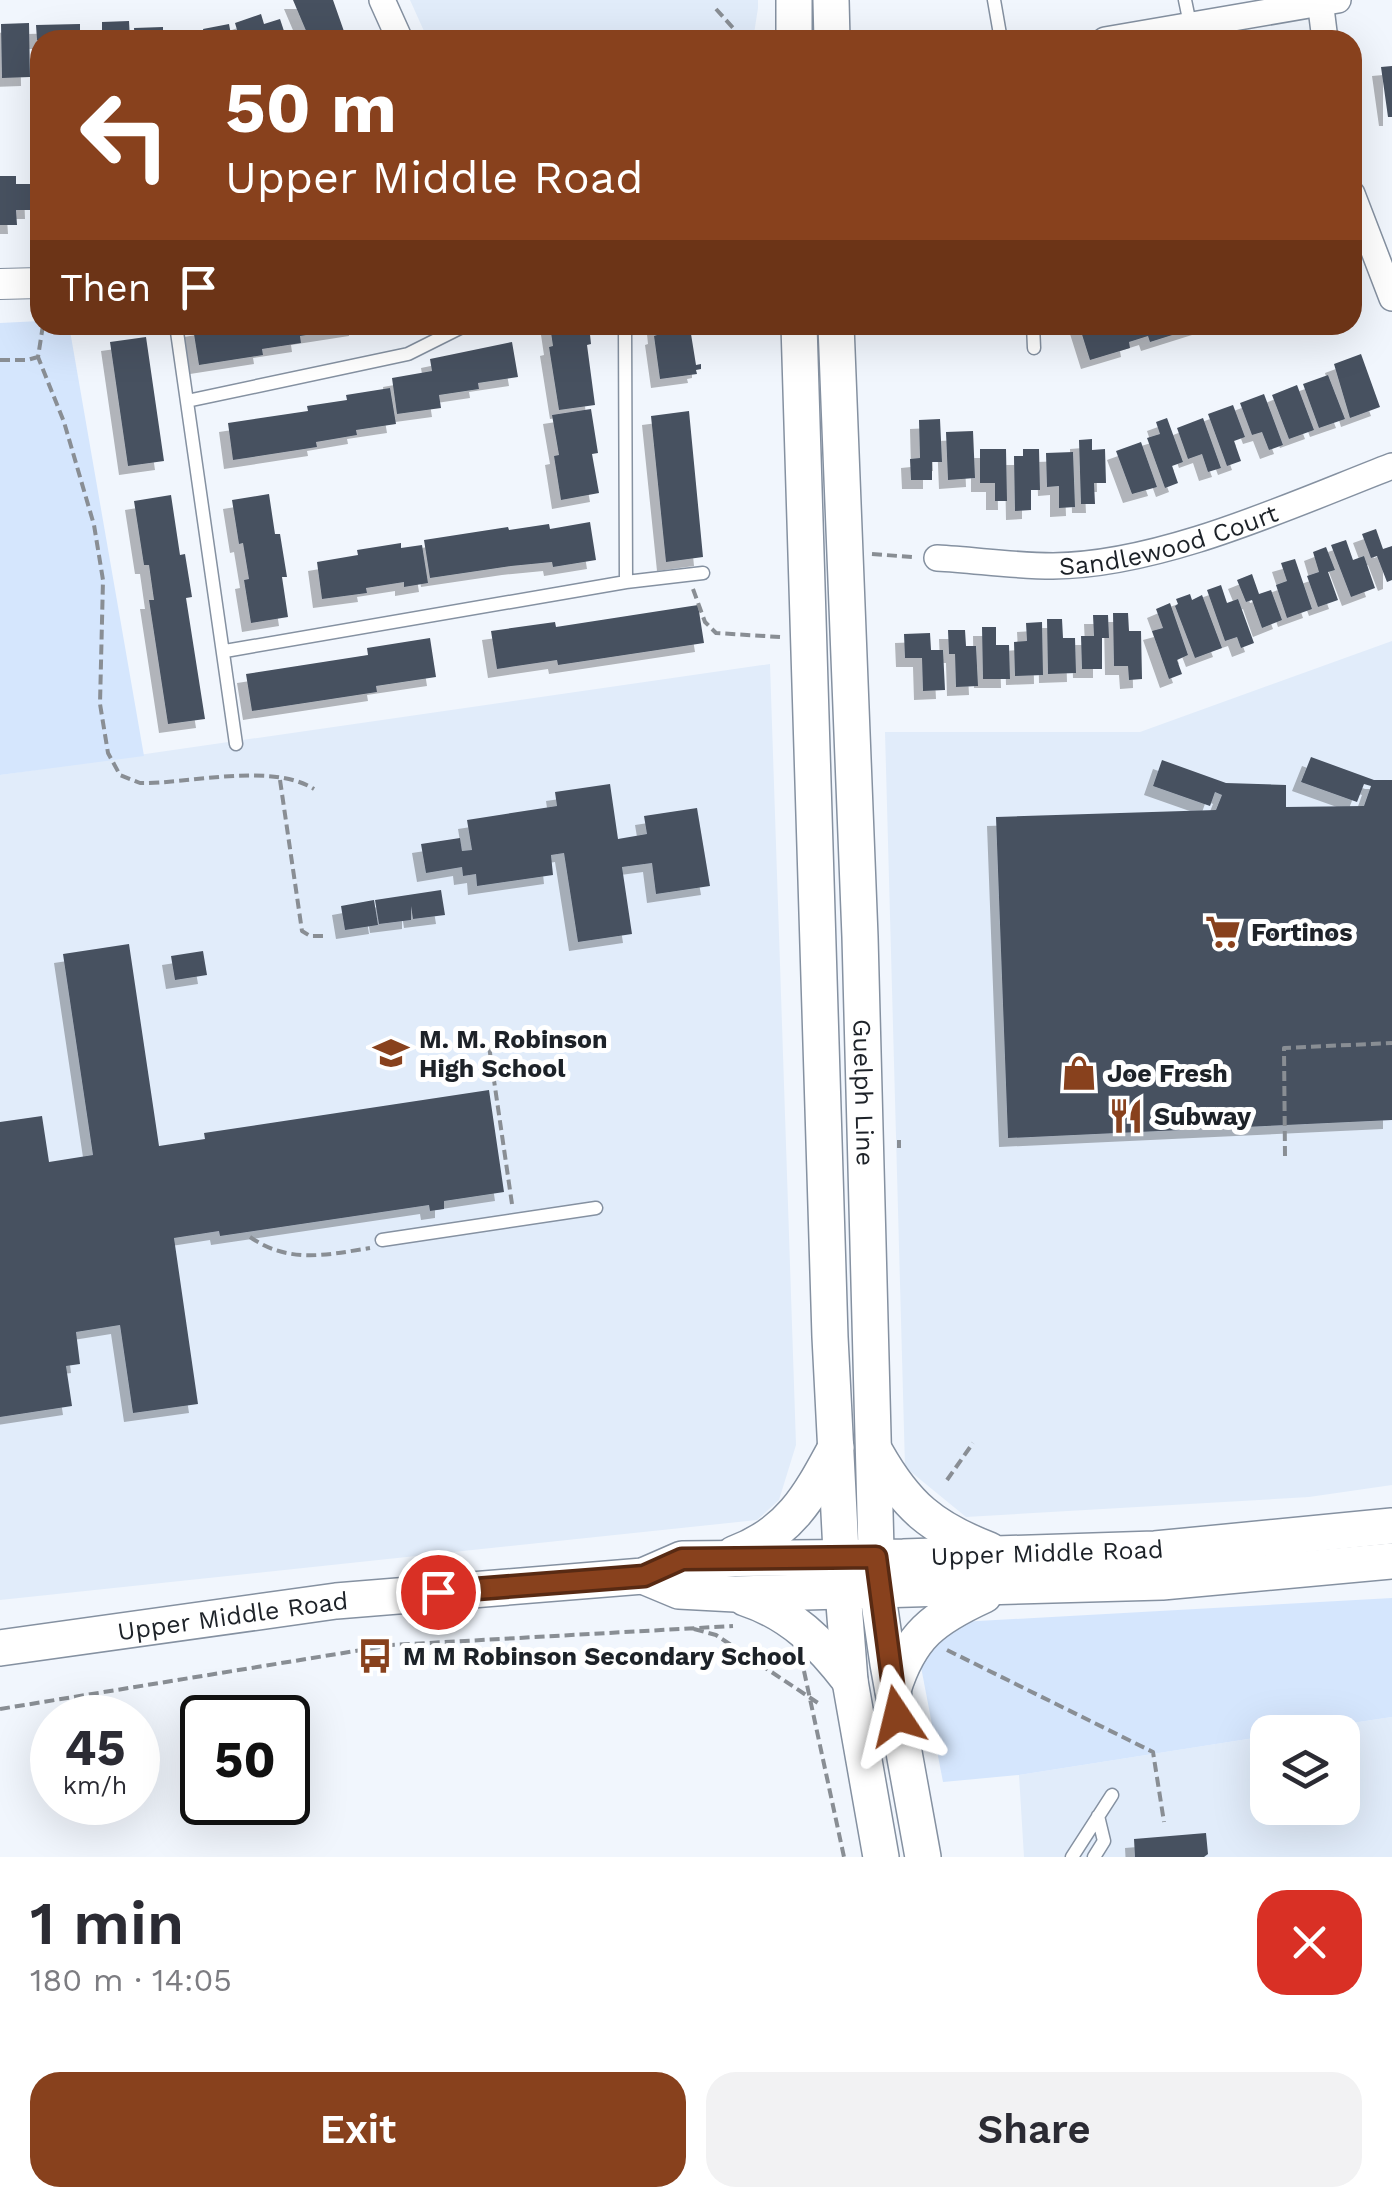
<!DOCTYPE html>
<html lang="en">
<head>
<meta charset="utf-8">
<style>
  body { margin:0; font-family:"Work Sans",sans-serif; background:#f2f2f3; color:#2b2b33; height:100vh; display:flex; flex-direction:column; font-size:38px; white-space:nowrap }
  * { box-sizing:border-box; margin:0 }
  p { font-size:32px; color:#7c7c81 }
  .icon { flex:none; width:55px; height:55px; fill:none; stroke:currentColor; stroke-width:2; stroke-linecap:round; stroke-linejoin:round }
  .map { position:relative; height:1857px; overflow:hidden }
  .details { display:flex; flex-direction:column; background:#fff; flex:1 }
  .details>* { flex:none }
  .guide { position:absolute; left:30px; top:30px; width:1332px; height:305px; border-radius:30px; box-shadow:0 10px 40px #0002; background:#88411d; color:#fff; overflow:hidden }
  .controls { position:absolute; left:1250px; top:1715px; display:grid; gap:20px }
  .controls a { display:grid; place-items:center; width:110px; height:110px; border-radius:20px; background:#fff; box-shadow:0 10px 40px #0002; font-size:50px }
  .speed { position:absolute; left:30px; top:1695px; display:flex; gap:20px; font-size:50px; font-weight:700; text-align:center }
  .speed>* { display:grid; place-content:center; width:130px; height:130px; border-radius:50%; background:#fff; box-shadow:0 10px 40px #0002; line-height:1 }
  .speed small { font-size:25px; font-weight:400 }
  .speed .limit { border:5px solid #111; border-radius:15px; background:#fff; color:#111 }
  .pin { position:absolute; display:grid; place-items:center; width:85px; height:85px; color:#fff; margin:-42px; border:5px solid #fff; border-radius:50%; box-shadow:0 2px 10px #0007 }
  .me { position:absolute; width:110px; margin:-55px; rotate:350deg; stroke-linejoin:round; filter:drop-shadow(0 0 8px #0008) }
  .turn { display:flex; align-items:center; gap:35px; height:210px; padding:0 30px; font-size:45px }
  .turn .icon { width:130px; height:130px; stroke-width:2.5 }
  .turn b { display:block; font-size:70px; line-height:85px }
  .then { display:flex; align-items:center; height:95px; padding:0 30px; background:#0003; gap:20px; font-size:38px }
  .round { display:grid; place-items:center; flex:none; width:105px; height:105px; border-radius:30px; background:#f2f2f3 }
  .overview { display:flex; align-items:center; justify-content:space-between; height:170px; padding:0 30px }
  h1 { font-size:60px; font-weight:600; line-height:75px }
  .button { display:flex; gap:20px; margin-top:auto; padding:20px 30px }
  .button a { flex:1; height:115px; border-radius:30px; background:#88411d; color:#fff; font-size:40px; font-weight:600; line-height:115px; text-align:center }
  .button a+a { background:#f2f2f3; color:#2b2b33 }
  .map>svg:first-child { display:block }
</style>
</head>
<body>
<div class="map">
<svg width="1392" height="1857" viewBox="0 0 1392 1857">
  <defs>
    <filter id="shadow"><feDropShadow dx="-9" dy="9" stdDeviation="0" flood-color="#0004"/></filter>
  </defs>
  <rect width="100%" height="100%" fill="#f1f6fd"/>
  <path fill="#e1ecfa" d="M 410,0 L 758,0 L 758,8 L 753,40 L 428,40 Z
    M 1392,641 L 1392,1485 L 1309,1497 L 966,1517 L 905,1467 L 885,732 L 1140,732 Z
    M 770,664 L 796,1445 L 779,1500 L 757,1520 L 0,1600 L 0,775 Z
    M 1392,1717 L 1392,1857 L 1024,1857 L 1019,1775 L 1267,1736 L 1268,1808 L 1342,1808 L 1342,1732 L 1292,1732 Z"/>
  <path fill="#d5e6fd" d="M 40,321 L 40,325 L 69,325 L 144,756 L 0,775 L 0,323 Z
    M 1392,1598 L 1392,1717 L 1292,1732 L 1268,1732 L 1267,1736 L 1019,1775 L 943,1782 L 921,1667 L 932,1646 L 960,1622 Z"/>
  <path fill="#475160" filter="url(#shadow)" d="M 293,0 L 333,0 L 346,37 L 338,40 L 310,40 Z
    M 261,14 L 264,24 L 280,19 L 287,40 L 240,40 L 235,23 Z
    M 129,21 L 130,40 L 85,40 L 84,31 L 102,30 L 102,22 Z
    M 29,23 L 30,77 L 2,78 L 1,24 Z
    M 80,24 L 80,40 L 37,40 L 36,25 Z
    M 229,24 L 232,40 L 205,40 L 203,29 Z
    M 163,27 L 163,37 L 180,36 L 180,40 L 135,40 L 134,28 Z
    M 1392,66 L 1392,117 L 1388,117 L 1381,67 Z
    M 0,176 L 16,176 L 16,184 L 33,184 L 34,210 L 16,210 L 17,225 L 0,225 Z
    M 211,325 L 358,325 L 358,327 L 300,336 L 301,343 L 262,349 L 263,355 L 199,365 L 193,328 Z
    M 589,325 L 591,344 L 587,345 L 595,405 L 559,410 L 549,347 L 553,346 L 550,326 Z
    M 656,325 L 694,325 L 695,333 L 691,334 L 696,365 L 701,364 L 701,369 L 696,370 L 697,374 L 660,379 L 654,336 L 657,335 Z
    M 1079,325 L 1201,325 L 1201,326 L 1150,342 L 1148,336 L 1129,342 L 1130,348 L 1090,360 Z
    M 146,337 L 164,461 L 128,466 L 110,342 Z
    M 512,342 L 518,377 L 478,383 L 479,389 L 439,395 L 441,408 L 397,414 L 392,378 L 432,371 L 430,359 Z
    M 1361,354 L 1380,407 L 1350,418 L 1334,364 Z
    M 1328,375 L 1345,419 L 1319,428 L 1303,384 Z
    M 1297,385 L 1314,430 L 1289,439 L 1272,395 Z
    M 390,388 L 396,424 L 356,430 L 357,435 L 316,442 L 317,447 L 233,460 L 228,423 L 308,411 L 307,406 L 347,400 L 346,395 Z
    M 1264,394 L 1283,445 L 1269,450 L 1262,432 L 1252,435 L 1240,403 Z
    M 1233,405 L 1245,437 L 1234,441 L 1241,461 L 1227,466 L 1208,414 Z
    M 591,409 L 598,453 L 592,454 L 599,493 L 561,500 L 554,456 L 559,455 L 552,415 Z
    M 689,411 L 703,557 L 666,562 L 651,416 Z
    M 1167,418 L 1183,462 L 1172,466 L 1178,483 L 1165,488 L 1147,438 L 1160,434 L 1156,422 Z
    M 1203,418 L 1221,468 L 1208,472 L 1202,454 L 1188,459 L 1177,428 Z
    M 940,419 L 942,462 L 932,462 L 932,480 L 911,480 L 910,459 L 920,458 L 919,420 Z
    M 973,431 L 975,478 L 948,480 L 946,432 Z
    M 1092,439 L 1092,450 L 1105,449 L 1106,483 L 1094,483 L 1095,504 L 1081,504 L 1079,440 Z
    M 1141,442 L 1157,487 L 1132,494 L 1116,451 Z
    M 980,449 L 1006,449 L 1007,501 L 995,501 L 995,483 L 980,483 Z
    M 1023,449 L 1039,449 L 1040,490 L 1031,490 L 1031,510 L 1015,511 L 1014,456 L 1023,456 Z
    M 1073,452 L 1075,507 L 1059,508 L 1059,486 L 1047,487 L 1046,453 Z
    M 269,494 L 275,534 L 280,534 L 287,577 L 282,577 L 288,617 L 251,623 L 244,580 L 249,579 L 243,543 L 239,544 L 232,500 Z
    M 171,495 L 180,555 L 185,554 L 192,597 L 186,598 L 205,719 L 168,724 L 149,600 L 154,600 L 149,565 L 144,565 L 134,501 Z
    M 590,522 L 596,560 L 553,567 L 552,562 L 511,566 L 430,578 L 424,540 L 508,527 L 509,530 L 549,524 L 550,529 Z
    M 1376,529 L 1383,549 L 1392,546 L 1392,580 L 1387,582 L 1377,556 L 1371,558 L 1362,534 Z
    M 1346,540 L 1353,560 L 1364,556 L 1375,588 L 1351,597 L 1331,545 Z
    M 401,543 L 401,548 L 422,545 L 428,583 L 404,587 L 404,582 L 366,588 L 367,593 L 322,599 L 317,562 L 358,555 L 357,550 Z
    M 1326,547 L 1335,570 L 1328,572 L 1338,600 L 1318,607 L 1307,576 L 1319,572 L 1313,552 Z
    M 1295,559 L 1312,609 L 1287,618 L 1276,585 L 1287,581 L 1281,563 Z
    M 1252,574 L 1259,594 L 1271,590 L 1282,620 L 1262,628 L 1252,600 L 1246,602 L 1237,580 Z
    M 1221,585 L 1227,603 L 1238,599 L 1254,643 L 1241,648 L 1237,637 L 1225,641 L 1207,590 Z
    M 1190,594 L 1192,600 L 1202,595 L 1222,648 L 1195,658 L 1175,606 L 1178,604 L 1176,599 Z
    M 1170,603 L 1188,655 L 1177,660 L 1182,674 L 1169,679 L 1152,631 L 1163,628 L 1156,609 Z
    M 698,605 L 704,643 L 558,665 L 557,660 L 497,669 L 491,631 L 555,622 L 556,627 Z
    M 1113,613 L 1128,613 L 1129,631 L 1141,631 L 1142,679 L 1129,680 L 1128,666 L 1114,666 Z
    M 1093,615 L 1108,615 L 1109,638 L 1102,638 L 1102,669 L 1082,669 L 1081,636 L 1094,636 Z
    M 1047,619 L 1062,619 L 1063,638 L 1075,638 L 1076,673 L 1048,674 Z
    M 1042,622 L 1043,675 L 1015,676 L 1014,642 L 1027,641 L 1026,623 Z
    M 982,627 L 996,627 L 996,645 L 1009,645 L 1010,679 L 983,679 Z
    M 948,630 L 965,630 L 966,646 L 976,646 L 978,686 L 956,687 L 955,654 L 949,654 Z
    M 930,633 L 931,650 L 943,650 L 945,690 L 923,691 L 922,658 L 905,658 L 904,634 Z
    M 430,638 L 436,677 L 376,686 L 377,692 L 252,711 L 246,674 L 368,655 L 367,648 Z
    M 1311,757 L 1374,780 L 1392,780 L 1392,1120 L 1008,1138 L 996,817 L 1216,810 L 1222,795 L 1215,792 L 1210,806 L 1153,786 L 1162,760 L 1226,783 L 1286,785 L 1286,807 L 1364,806 L 1371,786 L 1364,784 L 1357,802 L 1301,782 Z
    M 610,784 L 618,839 L 647,834 L 644,816 L 697,808 L 710,886 L 656,894 L 652,863 L 622,867 L 632,934 L 578,942 L 564,853 L 551,855 L 553,875 L 477,886 L 476,874 L 463,876 L 462,867 L 426,873 L 421,844 L 460,838 L 462,851 L 472,850 L 467,820 L 557,806 L 555,792 Z
    M 441,890 L 445,915 L 413,919 L 411,906 L 411,920 L 379,924 L 375,900 Z
    M 374,900 L 378,925 L 345,930 L 341,906 Z
    M 129,944 L 159,1146 L 205,1139 L 204,1133 L 489,1090 L 504,1192 L 444,1201 L 444,1209 L 430,1211 L 429,1205 L 220,1236 L 219,1231 L 174,1238 L 198,1404 L 133,1413 L 120,1325 L 76,1332 L 80,1364 L 66,1366 L 72,1406 L 0,1417 L 0,1122 L 42,1116 L 49,1162 L 93,1155 L 63,954 Z
    M 203,951 L 207,975 L 175,980 L 171,956 Z
    M 1206,1833 L 1208,1854 L 1204,1857 L 1135,1857 L 1134,1839 Z"/>
  <g fill="none" stroke-linecap="round" stroke-linejoin="round">
    <defs>
      <path id="service" d="M 994,0 L 1001,40
        M 1185,0 L 1190,24
        M 176,325 L 236,744
        M 625,325 L 626,582
        M 1033,325 L 1034,348
        M 187,401 L 408,354 L 466,325
        M 225,651 L 626,582 L 703,573
        M 382,1240 L 596,1208
        M 1072,1857 L 1112,1795
        M 1094,1857 L 1104,1841 L 1098,1816"/>
      <g id="minor">
        <path d="M 382,0 L 400,40"/>
        <path d="M 1320,0 L 1325,40"/>
        <path d="M 1105,40 L 1338,0"/>
        <path d="M 1352,194 L 1392,298"/>
        <path id="s1" d="M 937,558 C 975,560 1014,566 1053,566 C 1162,565 1291,505 1392,466"/>
      </g>
      <path id="tertiary" d="M 0,284 L 40,283"/>
      <g id="secondary">
        <path d="M 794,0 L 794,40"/>
        <path d="M 831,0 L 832,40"/>
        <path d="M 799,325 L 830,1337 L 843,1591 L 850,1681 L 881,1857"/>
        <path id="s2" d="M 836,325 L 860,937 L 877,1589 L 888,1664 L 923,1857"/>
        <path d="M 876,1453 C 906,1506 932,1528 989,1550"/>
        <path d="M 734,1554 C 790,1533 809,1497 836,1447"/>
        <path d="M 643,1576 L 679,1591 L 735,1594 L 1162,1582 L 1392,1561"/>
        <path d="M 745,1598 C 791,1613 821,1643 850,1681"/>
        <path id="s3" d="M 0,1648 L 336,1601 L 643,1576 L 682,1559 L 903,1557 L 1155,1549 L 1392,1526"/>
        <path d="M 893,1690 C 910,1635 934,1618 984,1595"/>
      </g>
    </defs>
    <use href="#service" stroke="#8591a1" stroke-width="15"/>
    <use href="#minor" stroke="#8591a1" stroke-width="28"/>
    <use href="#tertiary" stroke="#8591a1" stroke-width="32"/>
    <use href="#secondary" stroke="#8591a1" stroke-width="38"/>
    <path stroke="#898e94" stroke-width="4" stroke-dasharray="10 5" stroke-linecap="butt" d="M 716,9 L 744,40
      M 43,325 L 38,357 L 64,422 L 94,525 L 103,580 L 100,704 L 108,753 L 120,775 L 140,783 C 189,784 271,762 314,789
      M 0,360 L 27,360 L 38,357
      M 872,554 L 912,557
      M 693,589 L 705,622 L 716,633 L 780,637
      M 280,780 L 302,931 L 310,936 L 325,936
      M 489,1046 L 512,1204
      M 899,1140 L 899,1148
      M 1285,1156 L 1284,1048 L 1392,1043
      M 250,1237 C 289,1264 326,1255 370,1248
      M 947,1480 L 973,1443
      M 694,1629 L 716,1635 L 818,1703
      M 947,1650 L 1153,1752 L 1164,1822
      M 804,1671 L 844,1857
      M 0,1709 L 392,1645 L 733,1626"/>
    <use href="#service" stroke="#fff" stroke-width="12"/>
    <use href="#minor" stroke="#fff" stroke-width="25"/>
    <use href="#tertiary" stroke="#fff" stroke-width="30"/>
    <use href="#secondary" stroke="#fff" stroke-width="35"/>
  </g>
  <g fill="none" stroke-linecap="round" stroke-linejoin="round">
    <defs>
      <path id="route" d="M 438,1592 L 644,1576 L 682,1559 L 876,1557 L 897,1716"/>
    </defs>
    <use href="#route" stroke="#582a13" stroke-width="25"/>
    <use href="#route" stroke="#88411d" stroke-width="18"/>
  </g>
  <defs>
    <symbol id="supermarket-bare" viewBox="-9 -9 18 18"><path d="M-6-5.5h2.5l.6 2H6L4.5 2H-2.5L-4.4-4H-6ZM-1.5 3.2a1.3 1.3 0 1 0 .1 0ZM3 3.2a1.3 1.3 0 1 0 .1 0Z" fill="#88411d" stroke="#fff" stroke-width="2.5" paint-order="stroke"/></symbol>
    <symbol id="school-bare" viewBox="-9 -9 18 18"><path d="M0-5L7-2L0 1L-7-2ZM-4 1L0 2.5L4 1V4Q0 6-4 4Z" fill="#88411d" stroke="#fff" stroke-width="2.5" paint-order="stroke"/></symbol>
    <symbol id="shop-bare" viewBox="-9 -9 18 18"><path d="M-5-2.5h2.3a2.7 3.5 0 0 1 5.4 0H5L5.5 6h-11ZM-1.5-2.5h3a1.5 2.3 0 0 0-3 0Z" fill="#88411d" stroke="#fff" stroke-width="2.5" paint-order="stroke"/></symbol>
    <symbol id="restaurant-bare" viewBox="-9 -9 18 18"><path d="M-5-6h1v4h1v-4h1v4h1v-4h1v5L-1.5 .5V6h-2V.5L-5-1ZM5-6V6H3V1.5H1.5Q1.5-4 5-6Z" fill="#88411d" stroke="#fff" stroke-width="2.5" paint-order="stroke"/></symbol>
    <symbol id="bus-bare" viewBox="-9 -9 18 18"><path d="M-5-6H5V4H4V6H2V4H-2V6H-4V4H-5ZM-3.5-4V0h7V-4ZM-3.5 1.2v1.5H-2V1.2ZM2 1.2v1.5H3.5V1.2Z" fill="#88411d" stroke="#fff" stroke-width="2.5" paint-order="stroke"/></symbol>
  </defs>
  <g fill-rule="evenodd">
    <use href="#supermarket-bare" x="1198" y="907" width="50" height="50"/>
    <use href="#school-bare" x="366" y="1028" width="50" height="50"/>
    <use href="#shop-bare" x="1054" y="1048" width="50" height="50"/>
    <use href="#restaurant-bare" x="1101" y="1091" width="50" height="50"/>
    <use href="#bus-bare" x="350" y="1631" width="50" height="50"/>
  </g>
  <g text-anchor="middle" dominant-baseline="central" stroke-width="10" stroke-linejoin="round" paint-order="stroke">
    <g font-size="25" fill="#1d2228" stroke="#fff">
      <text stroke="none"><textPath href="#s1" startOffset="235">Sandlewood Court</textPath></text>
      <text stroke="none"><textPath href="#s2" startOffset="768">Guelph Line</textPath></text>
      <text stroke="none"><textPath href="#s3" startOffset="1055">Upper Middle Road</textPath></text>
      <text stroke="none"><textPath href="#s3" startOffset="235">Upper Middle Road</textPath></text>
    </g>
    <g font-size="25" font-weight="bold" fill="#1d2228" stroke="#fff" text-anchor="start">
      <text x="1251" y="932">Fortinos</text>
      <text x="419" y="1039">M. M. Robinson<tspan x="419" dy="29">High School</tspan></text>
      <text x="1107" y="1073">Joe Fresh</text>
      <text x="1154" y="1116">Subway</text>
      <text x="403" y="1656">M M Robinson Secondary School</text>
    </g>
  </g>
</svg>
<div class="controls">
<a><svg class="icon" aria-label="layers" viewBox="0 0 24 24"><path d="M12 4l9 5-9 5-9-5zM3 14l9 5 9-5"/></svg></a>
</div>
<div class="speed"><div>45<small>km/h</small></div><div class="limit">50</div></div>
<div class="pin" style="left:438px;top:1592px;background:#d93025"><svg class="icon" aria-label="arrive" viewBox="0 0 24 24"><path d="M6 21V4h12l-3 4 3 4H6"/></svg></div>
<svg class="me" style="left:897px;top:1716px" viewBox="-20 -20 40 40"><path d="M0-17L14 15 0 8-14 15z" fill="#88411d" stroke="#fff" stroke-width="4"/></svg>
<div class="guide">
<div class="turn"><svg class="icon" aria-label="left" viewBox="0 0 24 24"><path d="M17 20v-9H6M10 6l-5 5 5 5"/></svg><div><b>50 m</b>Upper Middle Road</div></div>
<div class="then">Then<svg class="icon" aria-label="arrive" viewBox="0 0 24 24"><path d="M6 21V4h12l-3 4 3 4H6"/></svg></div>
</div>
</div>
<section class="details">
<div class="overview"><div><h1>1 min</h1><p>180 m · 14:05</p></div><a class="round" style="background:#d93025;color:#fff"><svg class="icon" aria-label="close" viewBox="0 0 24 24"><path d="M6 6l12 12M18 6L6 18"/></svg></a></div>
<div class="button"><a>Exit</a><a>Share</a></div>
</section>
</body>
</html>
